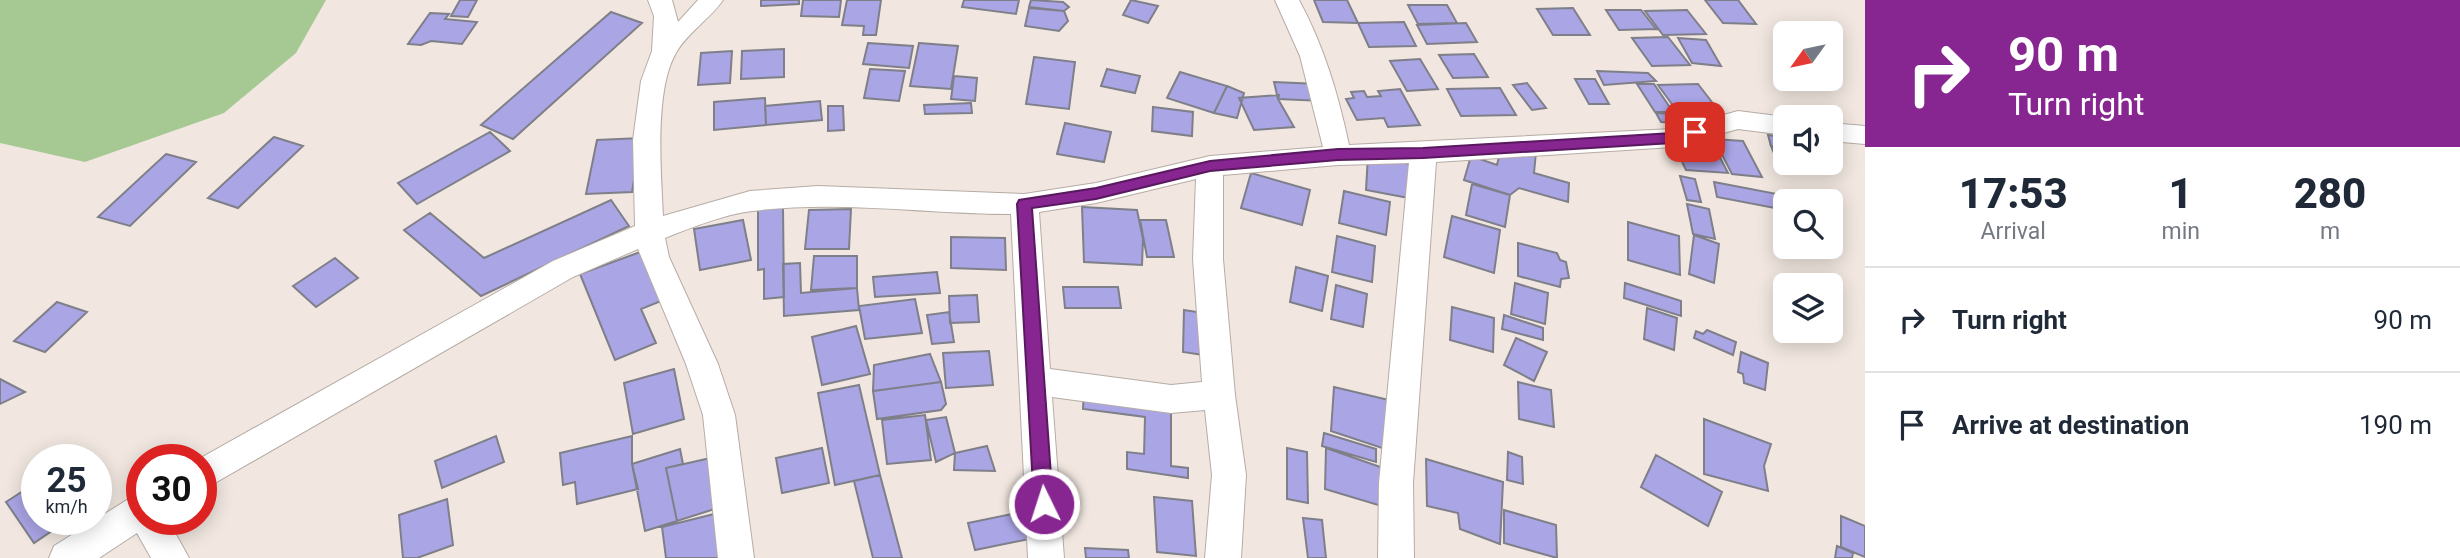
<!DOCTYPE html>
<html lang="en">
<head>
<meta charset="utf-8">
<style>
  body { margin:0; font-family:Roboto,sans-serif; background:#f2f2f3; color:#1f2937; height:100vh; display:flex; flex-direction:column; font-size:26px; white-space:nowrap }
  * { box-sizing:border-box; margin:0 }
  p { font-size:23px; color:#747a83 }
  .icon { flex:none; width:38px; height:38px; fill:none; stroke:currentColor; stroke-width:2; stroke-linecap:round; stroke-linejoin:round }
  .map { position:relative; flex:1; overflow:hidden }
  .sheet { display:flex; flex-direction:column; background:#fff; width:595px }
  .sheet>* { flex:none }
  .guide { background:#872690; color:#fff; overflow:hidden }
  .needle { width:46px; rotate:237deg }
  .fabs { position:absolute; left:1773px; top:21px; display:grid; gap:14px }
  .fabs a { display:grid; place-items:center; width:70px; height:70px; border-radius:10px; background:#fff; box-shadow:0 4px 18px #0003; font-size:35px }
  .speed { position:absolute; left:21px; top:444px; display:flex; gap:14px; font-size:35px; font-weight:700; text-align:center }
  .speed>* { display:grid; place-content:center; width:91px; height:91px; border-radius:50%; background:#fff; box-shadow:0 4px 18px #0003; line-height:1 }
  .speed small { font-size:18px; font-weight:400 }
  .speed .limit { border:10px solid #d22; background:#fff; color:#111 }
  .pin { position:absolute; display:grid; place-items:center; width:60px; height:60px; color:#fff; margin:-30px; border-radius:14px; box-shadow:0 4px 10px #0006 }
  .me { position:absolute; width:77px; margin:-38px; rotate:356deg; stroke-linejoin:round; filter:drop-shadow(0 0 5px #0008) }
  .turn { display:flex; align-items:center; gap:24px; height:147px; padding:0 28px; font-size:32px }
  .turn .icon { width:91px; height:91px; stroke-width:2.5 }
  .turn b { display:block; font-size:49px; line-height:60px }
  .eta { display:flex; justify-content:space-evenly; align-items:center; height:119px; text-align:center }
  .eta b { font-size:42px; font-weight:800; line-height:49px }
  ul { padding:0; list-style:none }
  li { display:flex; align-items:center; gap:21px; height:105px; padding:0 28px; border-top:2px solid #e0e1e3 }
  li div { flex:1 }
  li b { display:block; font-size:26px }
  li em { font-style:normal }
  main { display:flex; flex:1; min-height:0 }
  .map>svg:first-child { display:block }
</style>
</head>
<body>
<main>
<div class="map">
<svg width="1865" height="558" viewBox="0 0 1865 558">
  <rect width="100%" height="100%" fill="#f1e7e0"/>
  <path fill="#a6c994" d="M 0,0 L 326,0 L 296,53 L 224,113 L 85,162 L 0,143 Z"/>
  <path fill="#aaa5e5" stroke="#7f7f89" stroke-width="2" d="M 460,0 L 477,0 L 468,17 L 451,16 Z
    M 761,0 L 799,0 L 799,4 L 761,6 Z
    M 803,0 L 841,0 L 839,17 L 801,16 Z
    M 847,0 L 881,0 L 876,35 L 863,35 L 864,26 L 842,25 Z
    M 964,0 L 1019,0 L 1016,14 L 962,7 Z
    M 1031,0 L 1063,2 L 1069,7 L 1064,11 L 1029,7 Z
    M 1131,0 L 1158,6 L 1148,23 L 1123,15 Z
    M 1314,0 L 1347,0 L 1358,23 L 1323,22 Z
    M 1705,0 L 1738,0 L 1756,24 L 1723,23 Z
    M 1408,5 L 1447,5 L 1457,23 L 1418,24 Z
    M 1029,8 L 1064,11 L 1068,21 L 1059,31 L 1025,26 Z
    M 1573,8 L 1590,35 L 1553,35 L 1537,9 Z
    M 1606,10 L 1641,10 L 1656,29 L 1619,30 Z
    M 1687,10 L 1706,34 L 1663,35 L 1645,11 Z
    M 611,12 L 642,23 L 513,139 L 481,125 Z
    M 430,13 L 449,14 L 445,19 L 477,22 L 462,44 L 431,41 L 421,45 L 408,44 Z
    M 1404,22 L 1416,46 L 1369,47 L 1358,23 Z
    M 1466,23 L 1477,42 L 1427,44 L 1417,25 Z
    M 1668,37 L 1690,65 L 1652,66 L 1632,38 Z
    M 1678,38 L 1706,40 L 1721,66 L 1692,63 Z
    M 868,43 L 913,46 L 909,68 L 863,64 Z
    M 919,43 L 958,46 L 951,89 L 910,86 Z
    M 784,49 L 784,77 L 741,79 L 742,51 Z
    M 732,51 L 730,83 L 698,85 L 701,53 Z
    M 1474,54 L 1488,77 L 1453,78 L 1439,55 Z
    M 1034,57 L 1075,62 L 1069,109 L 1026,104 Z
    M 1420,59 L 1438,89 L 1407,91 L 1390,61 Z
    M 870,69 L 905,71 L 899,101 L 864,98 Z
    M 1107,69 L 1140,76 L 1135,93 L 1101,86 Z
    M 1597,71 L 1648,73 L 1656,81 L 1604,85 Z
    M 1180,72 L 1227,86 L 1214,113 L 1167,98 Z
    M 954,76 L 977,78 L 975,101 L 951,99 Z
    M 1575,79 L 1595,79 L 1609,104 L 1589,104 Z
    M 1274,82 L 1318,84 L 1323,101 L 1278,99 Z
    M 1527,83 L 1546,108 L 1532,110 L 1513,85 Z
    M 1637,84 L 1654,84 L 1673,112 L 1655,112 Z
    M 1698,84 L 1718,110 L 1677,111 L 1658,85 Z
    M 1227,86 L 1244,93 L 1237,118 L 1214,113 Z
    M 1500,88 L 1516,115 L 1461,116 L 1447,89 Z
    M 1400,89 L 1420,125 L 1388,127 L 1384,118 L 1357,120 L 1346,99 L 1354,98 L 1351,92 L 1364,91 L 1367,97 L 1381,96 L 1378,91 Z
    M 1279,95 L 1278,99 L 1294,127 L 1254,130 L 1239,98 Z
    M 765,98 L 766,125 L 714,130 L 714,102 Z
    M 820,101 L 822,120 L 766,125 L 765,106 Z
    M 971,103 L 972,113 L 925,114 L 924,105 Z
    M 828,106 L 843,106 L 844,130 L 828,131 Z
    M 1153,107 L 1193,112 L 1192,136 L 1152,131 Z
    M 1656,113 L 1675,114 L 1680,123 L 1661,122 Z
    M 1065,123 L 1111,132 L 1104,162 L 1057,154 Z
    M 490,132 L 510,151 L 417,204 L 398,183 Z
    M 1768,135 L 1785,137 L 1785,148 L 1771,146 Z
    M 274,137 L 303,146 L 238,208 L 208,198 Z
    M 641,138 L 632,192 L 586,194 L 597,140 Z
    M 1714,139 L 1743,141 L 1762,177 L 1732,174 Z
    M 1673,143 L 1714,146 L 1728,173 L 1686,170 Z
    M 1771,146 L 1785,148 L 1785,163 L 1815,163 L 1817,169 L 1779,165 Z
    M 1501,148 L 1536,152 L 1534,173 L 1569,183 L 1568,202 L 1519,188 L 1510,195 L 1464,180 L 1471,156 L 1497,165 Z
    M 166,154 L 196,162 L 130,226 L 98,217 Z
    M 1368,155 L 1414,165 L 1414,199 L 1366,190 Z
    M 1251,173 L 1310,190 L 1302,225 L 1241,208 Z
    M 1680,176 L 1695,179 L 1701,202 L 1687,200 Z
    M 1714,182 L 1777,194 L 1780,209 L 1717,197 Z
    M 1472,184 L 1510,195 L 1505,227 L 1466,215 Z
    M 1344,191 L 1390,202 L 1386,235 L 1339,223 Z
    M 611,200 L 629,226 L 481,296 L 404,230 L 430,213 L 484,258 Z
    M 1687,204 L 1709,209 L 1715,239 L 1693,234 Z
    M 783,207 L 784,297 L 764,299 L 764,269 L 758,270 L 758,209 Z
    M 1082,207 L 1137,210 L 1143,239 L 1142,265 L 1084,262 Z
    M 851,209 L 849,249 L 805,249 L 809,210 Z
    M 1452,216 L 1500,230 L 1494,273 L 1444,257 Z
    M 743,220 L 751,260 L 700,270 L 694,229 Z
    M 1140,220 L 1166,220 L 1174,257 L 1147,257 Z
    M 1628,222 L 1679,236 L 1680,275 L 1628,260 Z
    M 1694,235 L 1719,244 L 1714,283 L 1689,274 Z
    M 1337,236 L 1375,246 L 1372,282 L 1332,272 Z
    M 951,237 L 1005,238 L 1006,270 L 951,268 Z
    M 1518,243 L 1557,253 L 1560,260 L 1566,262 L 1569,278 L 1561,279 L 1560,287 L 1518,276 Z
    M 643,251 L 666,299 L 641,309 L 656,343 L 615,360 L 580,274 Z
    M 814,256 L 857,256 L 857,288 L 811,290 Z
    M 335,258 L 358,278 L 316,307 L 293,286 Z
    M 800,263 L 801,293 L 857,288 L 859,310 L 784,316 L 783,264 Z
    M 1296,267 L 1328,276 L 1322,311 L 1290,302 Z
    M 937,272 L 940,293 L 875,297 L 873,277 Z
    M 1515,283 L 1548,293 L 1545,324 L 1511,314 Z
    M 1625,283 L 1681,301 L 1681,316 L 1624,298 Z
    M 1336,285 L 1367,294 L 1363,327 L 1331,319 Z
    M 1063,287 L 1118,287 L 1121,308 L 1065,308 Z
    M 977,295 L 979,322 L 950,323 L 949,296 Z
    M 915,299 L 922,333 L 865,339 L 859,306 Z
    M 57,302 L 87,312 L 45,352 L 14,341 Z
    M 1452,307 L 1494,318 L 1493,352 L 1450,340 Z
    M 1647,308 L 1677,318 L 1674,350 L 1644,339 Z
    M 1184,310 L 1210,314 L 1210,356 L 1183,352 Z
    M 949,312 L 954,342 L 932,344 L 927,315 Z
    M 1504,315 L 1543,328 L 1543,340 L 1502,329 Z
    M 856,326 L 870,374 L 822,385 L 812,337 Z
    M 1707,330 L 1736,342 L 1733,355 L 1694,338 L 1696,331 L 1703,334 Z
    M 1516,338 L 1547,352 L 1534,381 L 1504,365 Z
    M 989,351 L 993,385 L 946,388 L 943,353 Z
    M 1741,352 L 1768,363 L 1765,390 L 1744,383 L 1743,374 L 1738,372 Z
    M 930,354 L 941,382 L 873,391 L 874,365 Z
    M 674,369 L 684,419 L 633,434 L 624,383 Z
    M 0,379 L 25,392 L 0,404 Z
    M 941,382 L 946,404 L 941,410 L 877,419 L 873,391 Z
    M 1518,382 L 1551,390 L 1554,427 L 1519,419 Z
    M 859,385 L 880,475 L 835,485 L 818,393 Z
    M 1334,387 L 1393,401 L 1391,451 L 1331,431 Z
    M 1084,388 L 1171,399 L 1171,466 L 1188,468 L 1188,478 L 1127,469 L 1127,452 L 1144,454 L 1145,417 L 1083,409 Z
    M 925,415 L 931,460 L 887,464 L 882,420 Z
    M 946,417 L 955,453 L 936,462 L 926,420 Z
    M 1704,419 L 1771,444 L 1764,466 L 1768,491 L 1704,474 Z
    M 1324,433 L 1376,449 L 1376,462 L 1322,446 Z
    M 496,436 L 504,462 L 442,488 L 435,461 Z
    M 632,436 L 632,464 L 638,489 L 577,504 L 575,482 L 563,485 L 560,453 Z
    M 987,446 L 995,471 L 954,470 L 955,453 Z
    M 822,448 L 829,483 L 782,493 L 776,458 Z
    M 1287,448 L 1307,452 L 1308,503 L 1287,499 Z
    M 1326,448 L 1386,469 L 1388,508 L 1325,489 Z
    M 680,449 L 683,464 L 666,468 L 677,521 L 645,531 L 632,464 Z
    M 1508,452 L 1522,457 L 1523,484 L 1507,480 Z
    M 1656,455 L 1722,492 L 1708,526 L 1641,487 Z
    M 715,457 L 724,506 L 677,521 L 666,468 Z
    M 1426,459 L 1503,482 L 1500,544 L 1460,529 L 1458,513 L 1427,506 Z
    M 880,475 L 902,558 L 873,558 L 854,481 Z
    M 37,482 L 37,520 L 68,520 L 34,543 L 6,502 Z
    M 1154,497 L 1192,501 L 1196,556 L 1157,552 Z
    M 447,499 L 453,545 L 417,558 L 403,558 L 399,515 Z
    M 1504,510 L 1556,525 L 1557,558 L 1504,543 Z
    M 1022,512 L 1029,539 L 975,550 L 968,523 Z
    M 718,513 L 725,558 L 666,558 L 662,527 Z
    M 1841,516 L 1865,526 L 1865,557 L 1841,547 Z
    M 1303,518 L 1322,520 L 1326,558 L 1308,558 Z
    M 1837,546 L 1853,553 L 1852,558 L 1835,558 Z
    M 1085,548 L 1128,550 L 1129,558 L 1086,558 Z"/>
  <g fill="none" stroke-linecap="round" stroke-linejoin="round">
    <defs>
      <path id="minor" d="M 648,0 L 672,0 L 678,22 L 698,0 L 723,0 C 710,19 687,33 676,53 C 654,90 661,174 663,216 L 750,191 L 818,186 L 1024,194 L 1096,183 L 1210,156 L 1323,147 L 1300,56 L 1275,0 L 1299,0 C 1324,46 1338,94 1349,145 L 1673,129 L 1738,111 L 1786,117 L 1785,135 L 1738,129 L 1673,147 L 1436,162 L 1413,483 L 1414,558 L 1378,558 L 1379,483 L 1409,163 L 1338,165 L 1223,175 L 1223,259 L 1235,395 L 1246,475 L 1241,558 L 1205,558 L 1212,475 L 1205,410 L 1171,413 L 1052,397 L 1064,558 L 1028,558 L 1011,214 C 924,214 839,200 752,211 C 722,215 693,227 665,238 L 669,257 L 718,364 L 735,415 L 754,558 L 718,558 L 703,415 L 686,364 L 638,249 L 573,277 L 201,491 L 201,460 L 197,460 L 553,261 L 635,226 L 633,140 L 641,81 L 652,51 L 654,16 ZM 1196,179 L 1193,259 L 1202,382 L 1171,385 L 1050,369 L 1039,212 L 1096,203 Z
        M 1830,123 L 1865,126 L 1865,144 L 1830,141 Z
        M 142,494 L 142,520 L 168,520 L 189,558 L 151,558 L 137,533 L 99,558 L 49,558 L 54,546 L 130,498 Z"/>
    </defs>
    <use href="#minor" stroke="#b6aca5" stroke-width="2"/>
    <use href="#minor" fill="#fff" fill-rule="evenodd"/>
  </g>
  <path fill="#872690" stroke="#58195e" stroke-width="2" d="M 1695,127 L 1700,128 L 1700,135 L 1673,143 L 1423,158 L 1338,160 L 1210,171 L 1096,199 L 1032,208 L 1053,504 L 1050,510 L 1044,513 L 1037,510 L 1034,504 L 1017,204 L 1019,200 L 1096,188 L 1210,161 L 1338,149 L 1423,148 L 1673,133 Z"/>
</svg>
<div class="fabs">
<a><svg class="needle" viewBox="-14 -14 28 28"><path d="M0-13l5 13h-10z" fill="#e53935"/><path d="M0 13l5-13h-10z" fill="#747a83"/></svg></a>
<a><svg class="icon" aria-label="sound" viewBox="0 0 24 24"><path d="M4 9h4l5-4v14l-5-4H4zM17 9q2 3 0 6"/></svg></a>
<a><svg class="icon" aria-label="search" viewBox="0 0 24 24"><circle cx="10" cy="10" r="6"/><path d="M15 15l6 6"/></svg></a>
<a><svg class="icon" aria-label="layers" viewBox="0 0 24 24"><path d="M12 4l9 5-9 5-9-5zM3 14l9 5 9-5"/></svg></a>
</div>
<div class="speed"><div>25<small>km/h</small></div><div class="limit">30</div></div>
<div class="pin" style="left:1695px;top:132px;background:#d93025"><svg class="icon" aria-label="arrive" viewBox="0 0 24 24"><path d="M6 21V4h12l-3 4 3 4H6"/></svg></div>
<svg class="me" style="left:1044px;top:504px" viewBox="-20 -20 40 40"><circle r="17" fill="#872690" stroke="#fff" stroke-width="3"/><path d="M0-11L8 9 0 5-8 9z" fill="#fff"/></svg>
</div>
<section class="sheet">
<div class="guide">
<div class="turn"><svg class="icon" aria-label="right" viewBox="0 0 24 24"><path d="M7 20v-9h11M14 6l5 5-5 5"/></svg><div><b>90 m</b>Turn right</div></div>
</div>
<div class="eta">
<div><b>17:53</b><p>Arrival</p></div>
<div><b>1</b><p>min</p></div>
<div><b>280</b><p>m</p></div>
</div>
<ul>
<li><svg class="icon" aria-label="right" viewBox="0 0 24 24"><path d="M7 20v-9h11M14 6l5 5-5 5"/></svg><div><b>Turn right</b></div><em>90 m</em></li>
<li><svg class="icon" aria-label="arrive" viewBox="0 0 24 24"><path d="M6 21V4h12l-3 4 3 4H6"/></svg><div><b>Arrive at destination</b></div><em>190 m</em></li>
</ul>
</section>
</main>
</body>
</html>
